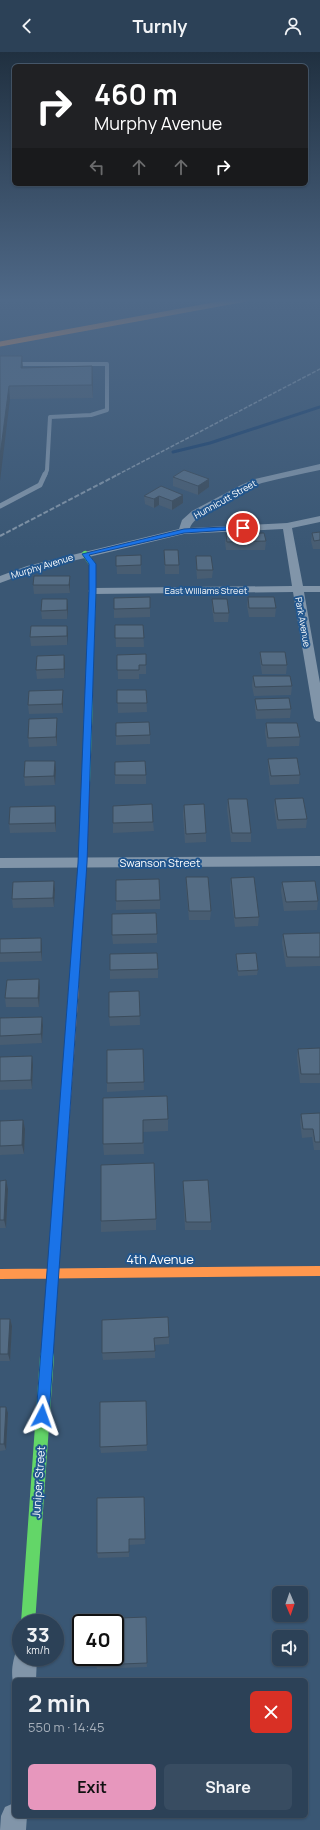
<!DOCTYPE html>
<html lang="en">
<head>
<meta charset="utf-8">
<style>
  body { margin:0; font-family:Manrope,sans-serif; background:#384c61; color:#f1f3f6; height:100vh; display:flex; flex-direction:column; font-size:15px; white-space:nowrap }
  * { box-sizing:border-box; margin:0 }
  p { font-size:13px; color:#a6afba }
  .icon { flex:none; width:22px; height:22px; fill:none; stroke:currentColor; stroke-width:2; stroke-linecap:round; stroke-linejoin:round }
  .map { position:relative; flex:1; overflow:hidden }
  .drawer { position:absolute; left:12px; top:1626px; width:296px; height:140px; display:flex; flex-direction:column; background:#2c4157; border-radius:6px; box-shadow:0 1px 3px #0004,0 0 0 1px #485a6d }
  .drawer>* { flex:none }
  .top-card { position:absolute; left:12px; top:12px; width:296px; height:122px; border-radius:6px; box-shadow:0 1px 3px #0004,0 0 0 1px #485a6d; background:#202124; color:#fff; overflow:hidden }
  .needle { width:26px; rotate:178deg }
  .fabs { position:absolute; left:272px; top:1534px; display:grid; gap:8px }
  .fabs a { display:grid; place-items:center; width:36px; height:36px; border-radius:6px; background:#2c4157; box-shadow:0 1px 3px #0004,0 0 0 1px #485a6d; font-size:20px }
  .speed { position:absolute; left:12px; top:1562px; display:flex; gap:8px; font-size:20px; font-weight:700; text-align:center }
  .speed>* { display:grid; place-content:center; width:52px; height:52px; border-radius:50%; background:#2c4157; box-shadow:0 1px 3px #0004,0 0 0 1px #485a6d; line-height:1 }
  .speed small { font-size:10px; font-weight:400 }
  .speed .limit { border:2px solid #111; border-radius:6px; background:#fff; color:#111 }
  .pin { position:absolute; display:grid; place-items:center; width:34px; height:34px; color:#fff; margin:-17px; border:2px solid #fff; border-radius:50%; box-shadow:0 1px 4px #0007 }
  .me { position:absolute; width:44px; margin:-22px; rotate:4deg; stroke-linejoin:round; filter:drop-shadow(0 0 3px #0008) }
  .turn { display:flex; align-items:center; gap:14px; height:84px; padding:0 16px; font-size:18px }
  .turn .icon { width:52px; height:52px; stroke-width:2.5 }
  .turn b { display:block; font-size:28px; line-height:34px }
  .lanes { display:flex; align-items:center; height:38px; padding:0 16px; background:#0003; justify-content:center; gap:20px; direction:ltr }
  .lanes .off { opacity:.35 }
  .round { display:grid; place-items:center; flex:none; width:42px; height:42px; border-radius:6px; background:#384c61 }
  .headline { display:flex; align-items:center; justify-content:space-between; height:68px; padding:0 16px }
  h1 { font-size:24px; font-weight:700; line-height:30px }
  .cta { display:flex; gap:8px; margin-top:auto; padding:8px 16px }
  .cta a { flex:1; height:46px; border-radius:6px; background:#e797bd; color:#111; font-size:16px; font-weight:700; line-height:46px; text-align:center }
  .cta a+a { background:#384c61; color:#f1f3f6 }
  header { display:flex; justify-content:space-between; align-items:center; height:52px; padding:0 16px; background:#2c4157; font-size:18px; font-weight:700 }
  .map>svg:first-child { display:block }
</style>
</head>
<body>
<header><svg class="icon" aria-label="back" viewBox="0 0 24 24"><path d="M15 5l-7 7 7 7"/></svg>Turnly<svg class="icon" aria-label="person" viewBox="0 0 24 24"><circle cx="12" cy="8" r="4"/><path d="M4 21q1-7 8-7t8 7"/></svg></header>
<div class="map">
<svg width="320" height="1778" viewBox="0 0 320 1778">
  <rect width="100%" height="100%" fill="#3a5774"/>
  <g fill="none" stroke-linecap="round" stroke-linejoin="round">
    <path stroke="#1b426e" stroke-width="3" d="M 173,400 L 210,391 L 320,355"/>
    <path stroke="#8195a9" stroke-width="4" d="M 0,312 L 107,312 L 107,358 L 91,363 L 50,365 L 47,418 L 45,423"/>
    <path stroke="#8195a9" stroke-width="5" d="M 0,454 L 40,433 L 45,422"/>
    <path fill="#8195a9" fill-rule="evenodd" d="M 320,412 L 320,418 C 301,422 281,426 262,431 C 249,435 192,463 190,476 L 287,471 L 320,464 L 320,470 L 292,476 L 303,534 L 320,534 L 320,540 L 304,540 L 320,631 L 320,670 L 316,669 L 314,666 L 293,540 L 93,542 L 88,539 L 93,536 L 292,534 L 283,477 L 184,482 L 35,518 L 0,531 L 0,524 L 27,514 L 179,477 L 182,468 L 192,459 L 241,433 L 255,427 Z
      M 320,804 L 320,814 L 0,816 L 0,806 Z
      M 21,1595 L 21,1605 L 37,1605 L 36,1628 L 14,1628 L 14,1633 C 10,1622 13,1607 17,1597 Z
      M 14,1751 L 14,1764 L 27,1764 L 26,1778 L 0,1778 L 1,1764 L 5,1755 Z"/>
    <path stroke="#63d668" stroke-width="6" d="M 85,502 L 92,512 L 93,539 L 89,647"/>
    <path stroke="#63d668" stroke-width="8" d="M 86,731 L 89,646"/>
    <path stroke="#63d668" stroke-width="10" d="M 47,1305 L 52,1238"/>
    <path stroke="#63d668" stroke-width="14" d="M 28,1571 L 47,1304"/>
    <path stroke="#ff974d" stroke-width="5" d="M 0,292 L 246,247"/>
    <path stroke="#ff974d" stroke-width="8" d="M 74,935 L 76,910"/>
    <path stroke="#ff974d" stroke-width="10" d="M 0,1222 L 320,1219
      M 52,1238 L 74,934"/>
    <path stroke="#b3261e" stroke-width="8" d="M 76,910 L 83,811 L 86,731"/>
    <path stroke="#8194a7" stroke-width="1.5" stroke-dasharray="4 1.5" stroke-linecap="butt" d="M 117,423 L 320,317"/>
    <path stroke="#8194a7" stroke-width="2" stroke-dasharray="5 2" stroke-linecap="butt" d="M 0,484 L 119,422"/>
  </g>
  <path fill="#485d72" d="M 0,304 L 23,315 L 93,327 L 93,346 L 10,347 Z
    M 173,425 L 209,435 L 198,443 L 173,434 Z
    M 183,443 L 183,451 L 172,458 L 159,453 L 154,456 L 145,452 L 144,444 Z
    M 320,480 L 320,497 L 313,497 L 311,489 L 312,481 Z
    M 226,482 L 266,489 L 265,498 L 226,498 L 225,490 Z
    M 164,498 L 179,513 L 179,522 L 165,522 Z
    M 141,503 L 141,522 L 117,522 L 116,504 Z
    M 196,504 L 213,518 L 212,526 L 197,527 L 196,513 Z
    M 70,524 L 70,541 L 34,542 L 33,533 Z
    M 248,545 L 276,556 L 275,565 L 249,565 L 247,554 Z
    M 114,546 L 150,556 L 150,565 L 114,566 Z
    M 212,547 L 229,561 L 228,570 L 214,570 L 212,556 Z
    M 68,556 L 67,567 L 42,567 L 41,559 Z
    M 115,573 L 143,573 L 144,595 L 116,595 Z
    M 67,574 L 67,593 L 31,594 L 30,585 Z
    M 260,600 L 287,613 L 286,622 L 262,622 L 260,609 Z
    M 146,602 L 146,622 L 139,622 L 139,627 L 118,627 L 117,603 Z
    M 64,603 L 65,612 L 64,626 L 37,627 L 36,618 Z
    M 253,624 L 292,634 L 291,643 L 254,644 L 252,634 Z
    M 63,638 L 63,661 L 29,662 L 28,653 Z
    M 117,638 L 146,638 L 147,660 L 118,661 Z
    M 255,647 L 291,657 L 290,666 L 256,667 L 255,656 Z
    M 116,671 L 150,683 L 150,692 L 116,693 Z
    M 266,671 L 300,685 L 299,694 L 267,695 L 265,680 Z
    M 57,675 L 57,694 L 29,695 L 28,686 Z
    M 268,707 L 300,723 L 299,732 L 270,733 L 268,716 Z
    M 115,710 L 146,723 L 146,732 L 115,732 Z
    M 56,718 L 55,733 L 25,734 L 24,725 Z
    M 228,747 L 251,781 L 251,790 L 231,790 L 227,757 Z
    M 275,747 L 307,767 L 306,776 L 277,777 L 274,756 Z
    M 184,753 L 206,781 L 206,790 L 185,791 L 183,762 Z
    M 113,754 L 153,770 L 154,779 L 113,781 Z
    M 56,763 L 56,780 L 10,781 L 9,772 Z
    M 186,825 L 211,859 L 210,868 L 189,868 L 186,834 Z
    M 231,826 L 259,865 L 258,874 L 235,875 L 230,835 Z
    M 116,828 L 160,848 L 160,857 L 116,858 Z
    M 54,829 L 55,838 L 54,855 L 13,856 L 12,847 Z
    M 282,830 L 318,849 L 317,858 L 284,859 L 281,839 Z
    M 320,881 L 320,914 L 286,915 L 282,891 L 283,882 Z
    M 157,882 L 157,891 L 113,892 L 112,883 Z
    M 0,887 L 42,895 L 42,909 L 0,910 Z
    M 236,902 L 258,918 L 257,923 L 238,924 L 236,907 Z
    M 158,917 L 158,926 L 110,927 L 110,918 Z
    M 40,936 L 39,955 L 6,955 L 5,946 Z
    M 139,939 L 140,973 L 110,974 L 109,965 Z
    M 42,965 L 43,974 L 42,991 L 0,993 L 0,966 Z
    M 320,996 L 320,1031 L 300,1031 L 297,1006 L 298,997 Z
    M 143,997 L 144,1038 L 107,1040 L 107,1031 Z
    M 0,1005 L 33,1013 L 32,1037 L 0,1038 Z
    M 103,1046 L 168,1067 L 168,1079 L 143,1080 L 144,1102 L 104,1103 L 103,1092 Z
    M 320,1061 L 320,1098 L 314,1098 L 312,1085 L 302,1086 L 300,1070 L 301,1062 Z
    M 23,1068 L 25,1077 L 24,1102 L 0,1103 L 0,1069 Z
    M 6,1128 L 8,1137 L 6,1176 L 0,1176 L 0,1129 Z
    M 183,1129 L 211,1170 L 211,1178 L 185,1178 L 183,1137 Z
    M 156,1167 L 156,1178 L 101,1180 L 101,1169 Z
    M 0,1267 L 10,1267 L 12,1274 L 10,1309 L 0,1309 Z
    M 102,1268 L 169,1285 L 169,1292 L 155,1293 L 155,1306 L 103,1308 L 102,1301 Z
    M 146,1349 L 147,1399 L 101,1401 L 100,1395 Z
    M 0,1355 L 8,1361 L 6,1398 L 0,1399 Z
    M 144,1445 L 145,1492 L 129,1493 L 129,1505 L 98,1506 L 97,1501 Z
    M 146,1565 L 147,1615 L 97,1617 L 96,1613 Z"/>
  <path fill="#3b4c5c" d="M 22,304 L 23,316 L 21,316 Z
    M 92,314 L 93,327 L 93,346 L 92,333 Z
    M 9,334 L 10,347 L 0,429 L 0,404 Z
    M 209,427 L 209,435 L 198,443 L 198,434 Z
    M 183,443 L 183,451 L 172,458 L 172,449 Z
    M 159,444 L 159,453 L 154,456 L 154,447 Z
    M 70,524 L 70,541 L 69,533 Z
    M 67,547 L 68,556 L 67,567 Z
    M 67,574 L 68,583 L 67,593 Z
    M 64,603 L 65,612 L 64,626 Z
    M 63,638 L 63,661 L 62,652 Z
    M 57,666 L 57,694 L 56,685 Z
    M 55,709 L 56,718 L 55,733 L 54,724 Z
    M 55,754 L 56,763 L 56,780 L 55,771 Z
    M 54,829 L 55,838 L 54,855 L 53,846 Z
    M 41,886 L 42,895 L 42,909 L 41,900 Z
    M 39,927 L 40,936 L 39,955 L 38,946 Z
    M 42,965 L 43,974 L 42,991 L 41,982 Z
    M 32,1004 L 33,1013 L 32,1037 L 31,1028 Z
    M 23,1068 L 25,1077 L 24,1102 L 22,1093 Z
    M 6,1128 L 8,1137 L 6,1176 L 4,1168 Z
    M 10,1267 L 12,1274 L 10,1309 L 8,1302 Z
    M 6,1355 L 8,1361 L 6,1398 L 4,1392 Z"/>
  <path fill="#546c84" stroke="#3b4c5c" d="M 0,304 L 22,304 L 21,316 L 92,314 L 92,333 L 9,334 L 0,404 Z
    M 184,418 L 209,427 L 198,434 L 173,425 Z
    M 161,434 L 183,443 L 172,449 L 159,444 L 154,447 L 144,444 Z
    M 320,480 L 320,488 L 314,489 L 312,481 Z
    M 264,481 L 266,489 L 227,490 L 226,482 Z
    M 164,498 L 178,498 L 179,513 L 165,513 Z
    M 141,503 L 141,513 L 116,514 L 116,504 Z
    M 196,504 L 211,504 L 213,518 L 197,518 Z
    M 34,524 L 70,524 L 69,533 L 33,533 Z
    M 150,545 L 150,556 L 114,557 L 114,546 Z
    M 248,545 L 274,545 L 276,556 L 249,556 Z
    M 42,547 L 67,547 L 67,558 L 41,559 Z
    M 212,547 L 227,547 L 229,561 L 214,561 Z
    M 115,573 L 143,573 L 144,586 L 115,586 Z
    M 31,574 L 67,574 L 67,584 L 30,585 Z
    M 260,600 L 285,600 L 287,613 L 262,613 Z
    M 146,602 L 146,613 L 139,613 L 139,618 L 117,618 L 117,603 Z
    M 64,603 L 64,617 L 36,618 L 37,604 Z
    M 253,624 L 290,624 L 292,634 L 255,635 Z
    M 63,638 L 62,652 L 28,653 L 29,639 Z
    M 117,638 L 146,638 L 147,651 L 117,651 Z
    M 289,646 L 291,657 L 257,658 L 255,647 Z
    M 57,666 L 56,685 L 28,686 L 29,667 Z
    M 149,670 L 150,683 L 116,684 L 116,671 Z
    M 266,671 L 297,671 L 300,685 L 268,686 Z
    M 297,706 L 300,723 L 271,724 L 268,707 Z
    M 25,709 L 55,709 L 54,724 L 24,725 Z
    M 145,709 L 146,723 L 115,723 L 115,710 Z
    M 303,746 L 307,767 L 278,768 L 275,747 Z
    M 228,747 L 247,747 L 251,781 L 232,781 Z
    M 152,752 L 153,770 L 113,771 L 113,754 Z
    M 204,752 L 206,781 L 186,782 L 184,753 Z
    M 55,754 L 55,771 L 9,772 L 10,755 Z
    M 186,825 L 208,825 L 211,859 L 189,859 Z
    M 254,825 L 259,865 L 235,866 L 231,826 Z
    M 159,827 L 160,848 L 116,849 L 116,828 Z
    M 54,829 L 53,846 L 12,847 L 13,830 Z
    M 315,829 L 318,849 L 286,850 L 282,830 Z
    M 156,861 L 157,882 L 112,883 L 112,862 Z
    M 320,881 L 320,905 L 287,905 L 283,882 Z
    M 41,886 L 41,900 L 0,901 L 0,887 Z
    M 157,901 L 158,917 L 110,918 L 110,902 Z
    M 256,901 L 258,918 L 238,919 L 236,902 Z
    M 39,927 L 38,946 L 5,946 L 7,928 Z
    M 139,939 L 140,964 L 109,965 L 109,940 Z
    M 42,965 L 41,982 L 0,984 L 0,966 Z
    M 320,996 L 320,1022 L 301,1022 L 298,997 Z
    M 143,997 L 144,1030 L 107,1031 L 107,998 Z
    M 32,1004 L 31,1028 L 0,1029 L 0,1005 Z
    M 167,1044 L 168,1067 L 143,1068 L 143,1091 L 103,1092 L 103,1046 Z
    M 320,1061 L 320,1090 L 315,1090 L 313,1077 L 303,1077 L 301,1062 Z
    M 23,1068 L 22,1093 L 0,1094 L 0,1069 Z
    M 154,1111 L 156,1167 L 101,1169 L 101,1113 Z
    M 6,1128 L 4,1168 L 0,1168 L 0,1129 Z
    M 208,1128 L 211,1170 L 186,1170 L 183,1129 Z
    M 168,1265 L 169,1285 L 154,1286 L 155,1299 L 102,1301 L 102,1268 Z
    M 0,1267 L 10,1267 L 8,1302 L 0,1302 Z
    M 146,1349 L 147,1393 L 100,1395 L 100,1350 Z
    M 0,1355 L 6,1355 L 4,1392 L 0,1392 Z
    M 144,1445 L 145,1487 L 129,1487 L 129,1500 L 97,1501 L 97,1446 Z
    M 146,1565 L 147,1611 L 96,1613 L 96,1605 L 115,1605 L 115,1571 L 96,1571 L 96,1567 Z"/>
  <linearGradient id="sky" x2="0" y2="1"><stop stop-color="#203040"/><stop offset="0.5" stop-color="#4f6988"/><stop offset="1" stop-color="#4f6988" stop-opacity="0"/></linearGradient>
  <rect width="320" height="496" fill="url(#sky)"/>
  <path fill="#1a73e8" stroke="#114b97" d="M 243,474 L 246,476 L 245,477 L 184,481 L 89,503 L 96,512 L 96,539 L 87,811 L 49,1364 L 47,1368 L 42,1370 L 38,1368 L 36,1364 L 78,811 L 89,539 L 89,512 L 82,502 L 184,477 Z"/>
  <g text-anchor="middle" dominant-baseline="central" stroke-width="4" stroke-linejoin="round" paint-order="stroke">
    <g font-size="9" fill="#fff" stroke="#22568d">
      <text transform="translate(225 447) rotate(-29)">Hunnicutt Street</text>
      <text transform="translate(42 514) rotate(-17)">Murphy Avenue</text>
      <text x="206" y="538">East Williams Street</text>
      <text transform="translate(303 570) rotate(80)">Park Avenue</text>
    </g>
    <g font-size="11" fill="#fff" stroke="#22568d">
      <text x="160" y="810">Swanson Street</text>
      <text transform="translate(38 1430) rotate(-86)">Juniper Street</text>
    </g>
    <g font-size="13" fill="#fff" stroke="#22568d">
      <text x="160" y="1207">4th Avenue</text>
    </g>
  </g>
</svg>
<div class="fabs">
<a><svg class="needle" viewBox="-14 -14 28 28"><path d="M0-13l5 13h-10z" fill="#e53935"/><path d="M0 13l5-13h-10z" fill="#a6afba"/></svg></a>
<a><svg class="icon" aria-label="sound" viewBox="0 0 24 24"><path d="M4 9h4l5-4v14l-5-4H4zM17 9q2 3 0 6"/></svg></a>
</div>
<div class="speed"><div>33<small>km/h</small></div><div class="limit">40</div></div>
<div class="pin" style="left:243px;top:476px;background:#d93025"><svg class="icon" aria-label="arrive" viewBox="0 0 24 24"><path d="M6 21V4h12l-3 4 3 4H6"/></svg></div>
<svg class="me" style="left:42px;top:1364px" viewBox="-20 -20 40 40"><path d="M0-17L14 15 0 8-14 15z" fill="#1a73e8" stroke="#fff" stroke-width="4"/></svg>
<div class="top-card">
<div class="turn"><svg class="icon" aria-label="right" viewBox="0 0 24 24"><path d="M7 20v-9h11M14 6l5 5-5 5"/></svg><div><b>460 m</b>Murphy Avenue</div></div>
<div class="lanes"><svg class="icon off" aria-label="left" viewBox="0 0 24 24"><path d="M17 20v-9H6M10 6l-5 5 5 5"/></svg><svg class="icon off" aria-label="ahead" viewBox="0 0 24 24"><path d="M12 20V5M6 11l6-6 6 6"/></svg><svg class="icon off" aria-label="ahead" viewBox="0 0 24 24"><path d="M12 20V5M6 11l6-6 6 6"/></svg><svg class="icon" aria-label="right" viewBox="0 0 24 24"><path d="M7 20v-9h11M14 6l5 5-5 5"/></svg></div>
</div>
<section class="drawer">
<div class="headline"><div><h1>2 min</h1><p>550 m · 14:45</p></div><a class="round" style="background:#d93025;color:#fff"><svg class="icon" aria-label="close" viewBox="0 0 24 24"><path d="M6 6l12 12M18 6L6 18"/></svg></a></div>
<div class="cta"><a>Exit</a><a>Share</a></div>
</section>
</div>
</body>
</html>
